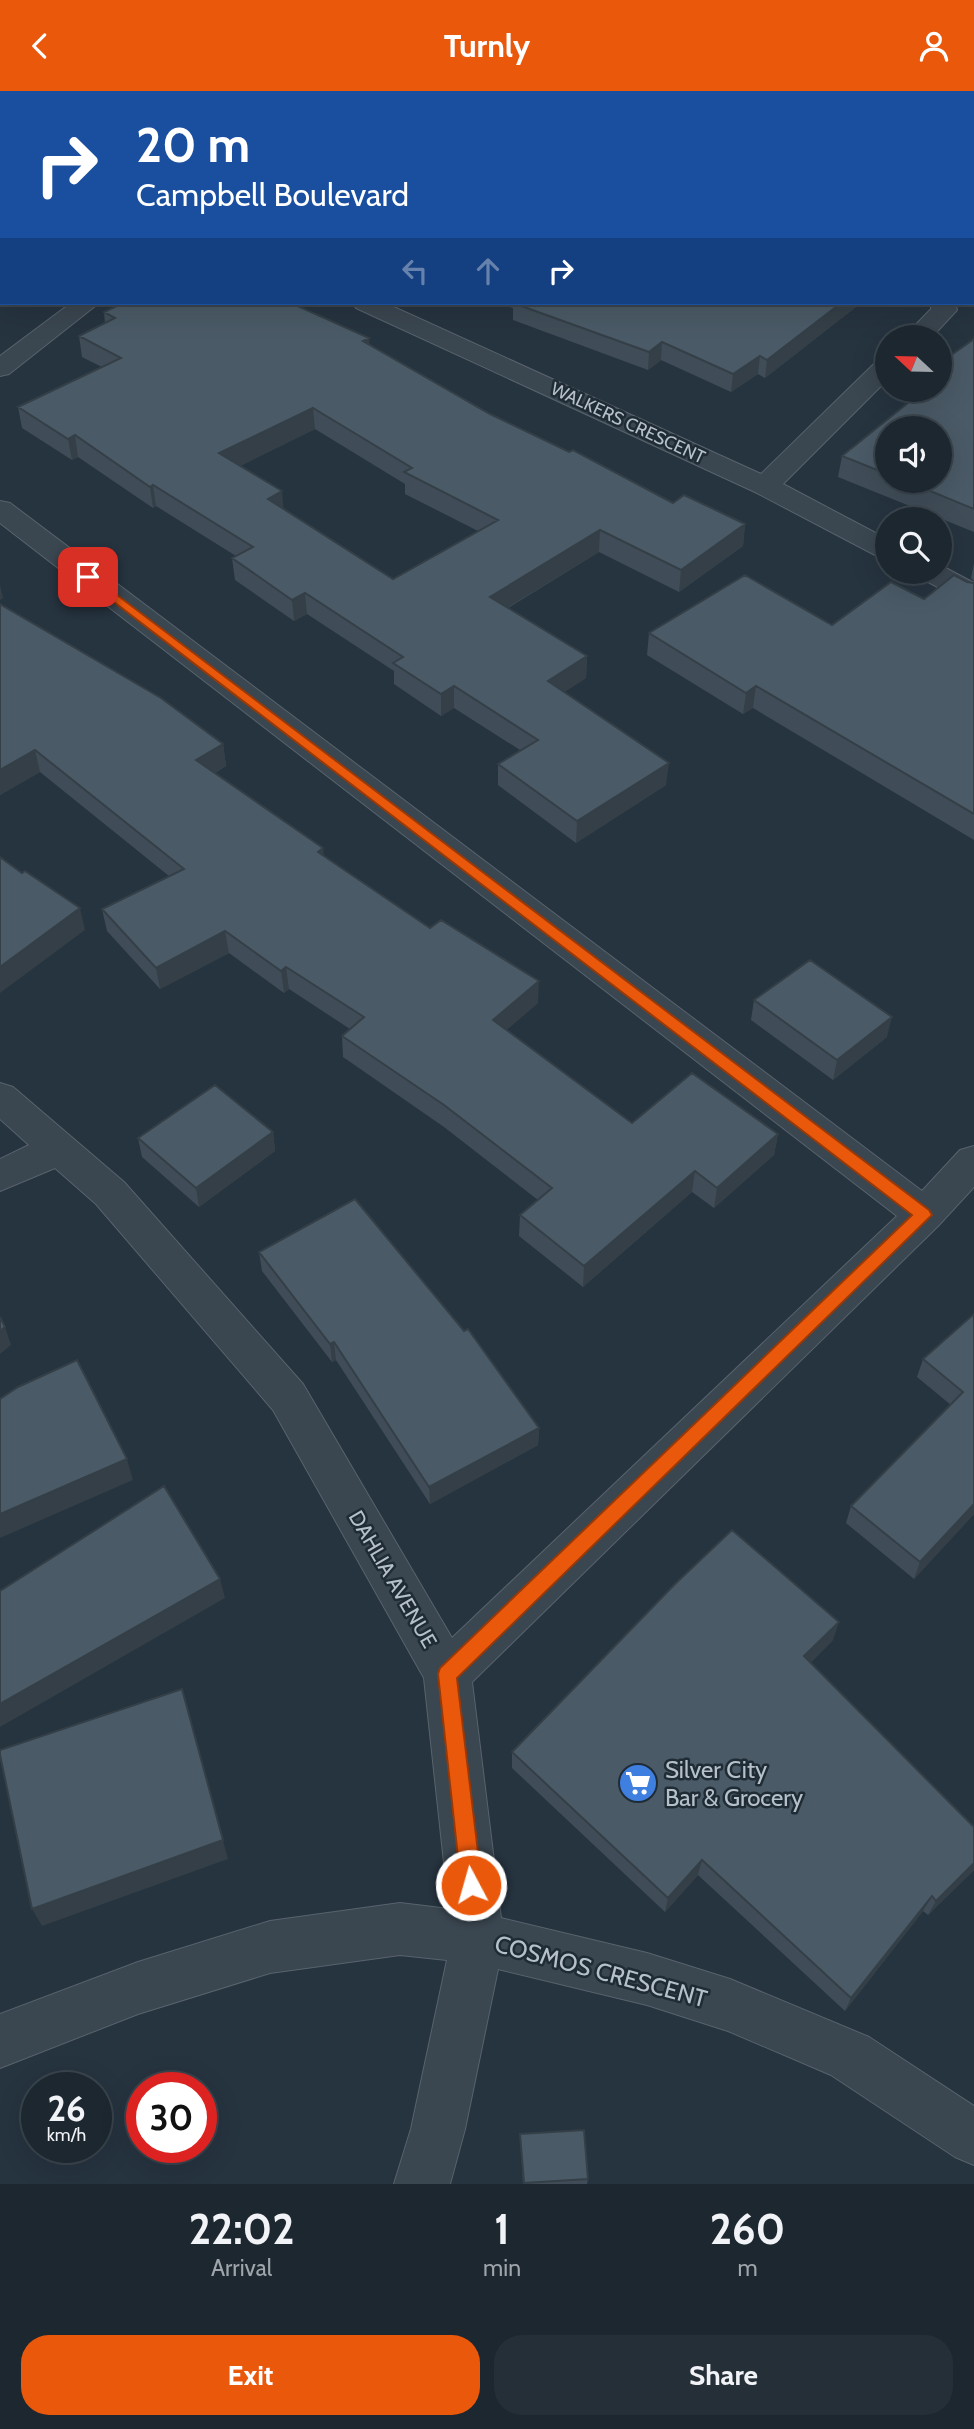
<!DOCTYPE html>
<html lang="en">
<head>
<meta charset="utf-8">
<style>
  body { margin:0; font-family:Cabin,sans-serif; background:#252f38; color:#f1f3f6; height:100vh; display:flex; flex-direction:column; font-size:26px; white-space:nowrap }
  * { box-sizing:border-box; margin:0 }
  p { font-size:23px; color:#a0a5ab }
  .icon { flex:none; width:38px; height:38px; fill:none; stroke:currentColor; stroke-width:2; stroke-linecap:round; stroke-linejoin:round }
  .map { position:relative; height:2093px; overflow:hidden }
  .side { display:flex; flex-direction:column; background:#1c2730; flex:1 }
  .side>* { flex:none }
  .hud { position:absolute; left:0px; top:0px; width:975px; height:214px; box-shadow:0 7px 28px #0002,0 0 0 2px #3a444c; background:#1a4fa0; color:#fff; overflow:hidden }
  .needle { width:46px; rotate:292deg }
  .buttons { position:absolute; left:875px; top:234px; display:grid; gap:14px }
  .buttons a { display:grid; place-items:center; width:77px; height:77px; border-radius:50%; background:#1c2730; box-shadow:0 7px 28px #0002,0 0 0 2px #3a444c; font-size:35px }
  .speed { position:absolute; left:21px; top:1981px; display:flex; gap:14px; font-size:35px; font-weight:700; text-align:center }
  .speed>* { display:grid; place-content:center; width:91px; height:91px; border-radius:50%; background:#1c2730; box-shadow:0 7px 28px #0002,0 0 0 2px #3a444c; line-height:1 }
  .speed small { font-size:18px; font-weight:400 }
  .speed .limit { border:10px solid #d22; background:#fff; color:#111 }
  .pin { position:absolute; display:grid; place-items:center; width:60px; height:60px; color:#fff; margin:-30px; border-radius:14px; box-shadow:0 4px 10px #0006 }
  .me { position:absolute; width:77px; margin:-38px; rotate:354deg; stroke-linejoin:round; filter:drop-shadow(0 0 5px #0008) }
  .turn { display:flex; align-items:center; gap:24px; height:147px; padding:0 21px; font-size:32px }
  .turn .icon { width:91px; height:91px; stroke-width:2.5 }
  .turn b { display:block; font-size:49px; line-height:60px }
  .lanes { display:flex; align-items:center; height:66px; padding:0 21px; background:#0003; justify-content:center; gap:35px; direction:ltr }
  .lanes .off { opacity:.35 }
  .eta { display:flex; justify-content:space-evenly; align-items:center; height:119px; text-align:center }
  .eta b { font-size:42px; font-weight:800; line-height:49px }
  .cta { display:flex; gap:14px; margin-top:auto; padding:14px 21px }
  .cta a { flex:1; height:80px; border-radius:28px; background:#ea580c; color:#fff; font-size:28px; font-weight:800; line-height:80px; text-align:center }
  .cta a+a { background:#252f38; color:#f1f3f6 }
  header { display:flex; justify-content:space-between; align-items:center; height:91px; padding:0 21px; background:#ea580c; color:#fff; font-size:32px; font-weight:800 }
  .map>svg:first-child { display:block }
</style>
</head>
<body>
<header><svg class="icon" aria-label="back" viewBox="0 0 24 24"><path d="M15 5l-7 7 7 7"/></svg>Turnly<svg class="icon" aria-label="person" viewBox="0 0 24 24"><circle cx="12" cy="8" r="4"/><path d="M4 21q1-7 8-7t8 7"/></svg></header>
<div class="map">
<svg width="974" height="2093" viewBox="0 0 974 2093">
  <rect width="100%" height="100%" fill="#263440"/>
  <g fill="none" stroke-linecap="round" stroke-linejoin="round">
    <defs>
      <path id="minor" d="M 375,0 L 397,0 L 373,2 Z
        M 479,0 L 509,0 L 511,2 L 480,2 Z
        M 911,0 L 933,0 L 909,2 Z
        M 71,212 L 99,212 L 9,283 L 0,285 L 0,265 Z
        M 353,212 L 385,212 L 761,383 L 878,269 L 887,267 L 887,289 L 783,393 L 887,448 L 887,468 L 877,465 L 755,401 L 356,217 Z
        M 931,212 L 955,212 L 957,219 L 931,247 L 903,247 L 931,218 Z
        M 0,410 L 10,412 L 922,1100 L 960,1059 L 974,1055 L 974,1096 L 938,1135 L 472,1591 L 501,1827 L 647,1862 L 730,1888 L 869,1946 L 974,2015 L 974,2074 L 955,2066 L 831,1984 L 728,1940 L 647,1914 L 498,1878 L 465,2038 L 450,2093 L 394,2093 L 411,2038 L 447,1869 L 400,1864 L 270,1882 L 138,1923 L 0,1977 L 0,1923 L 138,1871 L 270,1830 L 400,1812 L 449,1818 L 424,1587 L 273,1319 L 96,1113 L 55,1077 L 0,1100 L 0,1068 L 29,1054 L 0,1028 L 0,992 L 13,996 L 124,1091 L 303,1293 L 452,1547 L 897,1125 L 0,432 Z
        M 940,474 L 974,492 L 974,513 L 963,510 L 921,487 L 917,481 L 940,481 Z"/>
    </defs>
    <use href="#minor" stroke="#58636d" stroke-width="2"/>
    <use href="#minor" fill="#3a4650" fill-rule="evenodd"/>
  </g>
  <path fill="#404d58" fill-rule="evenodd" d="M 603,0 L 857,0 L 855,2 L 606,2 Z
    M 941,0 L 974,0 L 974,8 L 973,7 L 973,2 L 948,2 Z
    M 973,54 L 974,54 L 974,88 L 973,87 Z
    M 496,212 L 861,212 L 765,287 L 758,283 L 731,301 L 661,269 L 648,279 L 513,229 L 513,217 Z
    M 104,221 L 369,247 L 369,254 L 490,323 L 673,412 L 745,433 L 743,455 L 679,501 L 599,461 L 508,517 L 587,565 L 586,587 L 564,601 L 666,694 L 576,752 L 498,694 L 498,673 L 520,659 L 454,617 L 441,625 L 394,593 L 394,580 L 307,523 L 294,530 L 235,489 L 232,467 L 236,465 L 156,415 L 153,417 L 78,366 L 72,369 L 22,337 L 18,316 L 102,276 L 82,266 L 79,245 L 105,232 ZM 315,338 L 405,393 L 405,403 L 478,440 L 393,488 L 284,418 L 240,375 Z
    M 974,248 L 974,441 L 838,386 L 842,365 L 906,313 L 909,299 L 940,299 ZM 887,338 L 940,390 L 887,390 Z
    M 974,472 L 974,490 L 971,487 Z
    M 967,491 L 974,492 L 974,749 L 753,617 L 743,623 L 647,564 L 649,542 L 832,534 L 924,508 Z
    M 0,513 L 223,653 L 226,675 L 215,682 L 324,765 L 538,912 L 506,939 L 632,1032 L 778,1043 L 774,1064 L 714,1117 L 692,1101 L 583,1196 L 519,1145 L 520,1124 L 538,1109 L 444,1036 L 343,966 L 342,945 L 350,938 L 289,898 L 284,902 L 229,862 L 160,898 L 107,840 L 102,818 L 169,785 L 40,681 L 0,704 Z
    M 754,909 L 887,946 L 833,989 L 751,929 Z
    M 273,1041 L 275,1060 L 199,1116 L 142,1066 L 138,1047 Z
    M 259,1161 L 539,1337 L 538,1354 L 430,1413 L 336,1269 L 332,1271 L 262,1180 Z
    M 974,1223 L 974,1423 L 914,1488 L 846,1432 L 851,1415 L 951,1314 L 917,1286 L 923,1268 Z
    M 833,1549 L 811,1571 L 974,1779 L 928,1824 L 923,1820 L 845,1920 L 698,1784 L 665,1821 L 512,1677 L 512,1661 Z
    M 520,2043 L 588,2088 L 587,2093 L 523,2093 Z"/>
  <path fill="#343f47" d="M 271,0 L 292,0 L 290,2 L 269,2 Z
    M 842,0 L 857,0 L 855,2 L 840,2 Z
    M 2,175 L 2,195 L 0,187 L 0,176 Z
    M 841,212 L 861,212 L 765,287 L 767,269 Z
    M 369,247 L 370,268 L 363,250 Z
    M 662,251 L 661,269 L 648,279 L 649,261 Z
    M 760,265 L 758,283 L 731,301 L 733,283 Z
    M 313,317 L 315,338 L 222,384 L 219,362 Z
    M 75,344 L 78,366 L 72,369 L 68,348 Z
    M 153,394 L 156,415 L 153,417 L 150,396 Z
    M 282,400 L 284,422 L 268,408 Z
    M 745,433 L 743,455 L 679,501 L 681,479 Z
    M 600,439 L 599,461 L 490,527 L 490,506 Z
    M 0,494 L 3,507 L 0,509 Z
    M 305,502 L 307,523 L 294,530 L 292,509 Z
    M 587,565 L 586,587 L 548,612 L 548,590 Z
    M 454,595 L 454,617 L 441,625 L 441,603 Z
    M 756,595 L 753,617 L 743,623 L 746,602 Z
    M 223,653 L 226,675 L 199,691 L 196,669 Z
    M 35,659 L 40,681 L 0,704 L 0,679 Z
    M 669,672 L 666,694 L 576,752 L 577,730 Z
    M 323,757 L 325,779 L 318,761 Z
    M 80,817 L 85,839 L 0,902 L 0,876 Z
    M 225,840 L 229,862 L 160,898 L 156,877 Z
    M 286,876 L 289,898 L 284,902 L 281,880 Z
    M 539,890 L 538,912 L 493,951 L 493,929 Z
    M 892,926 L 887,946 L 833,989 L 837,969 Z
    M 273,1041 L 275,1060 L 199,1116 L 196,1097 Z
    M 778,1043 L 774,1064 L 714,1117 L 717,1097 Z
    M 695,1080 L 692,1101 L 583,1196 L 584,1175 Z
    M 5,1236 L 11,1254 L 0,1263 L 0,1240 Z
    M 334,1251 L 336,1269 L 332,1271 L 330,1253 Z
    M 539,1337 L 538,1354 L 430,1413 L 429,1396 Z
    M 127,1368 L 133,1389 L 0,1447 L 0,1423 Z
    M 974,1413 L 974,1423 L 914,1488 L 920,1471 Z
    M 220,1488 L 225,1507 L 0,1636 L 0,1613 Z
    M 839,1531 L 833,1549 L 799,1582 L 804,1565 Z
    M 182,1598 L 228,1768 L 42,1835 L 32,1818 Z
    M 702,1769 L 698,1784 L 665,1821 L 668,1807 Z
    M 974,1772 L 974,1779 L 928,1824 L 936,1810 Z
    M 932,1805 L 923,1820 L 845,1920 L 851,1907 Z"/>
  <path fill="#4a5a66" stroke="#343f47" stroke-width="2" fill-rule="evenodd" d="M 179,0 L 271,0 L 269,2 L 176,2 Z
    M 634,0 L 842,0 L 840,2 L 638,2 Z
    M 2,111 L 2,175 L 0,176 L 0,113 Z
    M 123,212 L 291,212 L 369,247 L 363,250 L 490,323 L 569,361 L 573,359 L 673,412 L 684,404 L 745,433 L 681,479 L 600,439 L 490,506 L 587,565 L 548,590 L 669,672 L 577,730 L 498,673 L 538,649 L 454,595 L 441,603 L 393,572 L 403,566 L 305,502 L 292,509 L 232,467 L 253,456 L 153,394 L 150,396 L 75,344 L 68,348 L 18,316 L 121,267 L 79,245 L 115,227 L 104,221 ZM 313,317 L 412,377 L 404,381 L 498,429 L 393,488 L 268,408 L 282,400 L 219,362 Z
    M 513,212 L 841,212 L 767,269 L 760,265 L 733,283 L 662,251 L 649,261 Z
    M 974,248 L 974,418 L 906,390 L 940,390 L 940,338 L 887,338 L 887,383 L 842,365 L 924,299 L 940,299 L 940,272 Z
    M 745,484 L 832,534 L 891,491 L 924,508 L 954,484 L 967,491 L 974,492 L 974,723 L 756,595 L 746,602 L 649,542 Z
    M 0,513 L 161,607 L 223,653 L 196,669 L 323,757 L 318,761 L 430,837 L 441,829 L 539,890 L 493,929 L 632,1032 L 692,982 L 778,1043 L 717,1097 L 695,1080 L 584,1175 L 520,1124 L 552,1097 L 444,1014 L 342,945 L 364,926 L 286,876 L 281,880 L 225,840 L 156,877 L 102,818 L 184,778 L 35,659 L 0,679 Z
    M 0,766 L 22,782 L 25,780 L 80,817 L 0,876 Z
    M 810,869 L 892,926 L 837,969 L 754,909 Z
    M 215,994 L 273,1041 L 196,1097 L 138,1047 Z
    M 355,1108 L 464,1240 L 468,1238 L 539,1337 L 429,1396 L 334,1251 L 330,1253 L 259,1161 Z
    M 974,1223 L 974,1413 L 920,1471 L 851,1415 L 963,1301 L 923,1268 Z
    M 0,1226 L 5,1236 L 0,1240 Z
    M 77,1269 L 127,1368 L 0,1423 L 0,1308 L 18,1296 Z
    M 164,1395 L 220,1488 L 0,1613 L 0,1500 Z
    M 732,1439 L 839,1531 L 804,1565 L 974,1736 L 974,1772 L 936,1810 L 932,1805 L 851,1907 L 702,1769 L 668,1807 L 512,1661 L 675,1493 Z
    M 182,1598 L 223,1749 L 32,1818 L 0,1664 L 0,1659 Z
    M 584,2039 L 588,2088 L 524,2092 L 520,2043 Z"/>
  <path fill="#ea580c" stroke="#983908" stroke-width="2" d="M 88,482 L 929,1119 L 932,1124 L 457,1587 L 482,1794 L 479,1802 L 471,1805 L 464,1802 L 461,1794 L 438,1583 L 440,1577 L 912,1124 L 84,488 L 82,486 Z"/>
  <defs>
    <symbol id="supermarket-disc" viewBox="-11 -11 22 22"><circle r="9.5" fill="#3f7fe0" stroke="#1f2b35"/><path d="M-6-5.5h2.5l.6 2H6L4.5 2H-2.5L-4.4-4H-6ZM-1.5 3.2a1.3 1.3 0 1 0 .1 0ZM3 3.2a1.3 1.3 0 1 0 .1 0Z" fill="#fff"/></symbol>
  </defs>
  <g fill-rule="evenodd">
    <use href="#supermarket-disc" x="616" y="1670" width="44" height="44"/>
  </g>
  <g text-anchor="middle" dominant-baseline="central" stroke-width="5" stroke-linejoin="round" paint-order="stroke">
    <g font-size="18" fill="#b6c0ca" stroke="#1f2b35">
      <text transform="translate(628 332) rotate(25)">WALKERS CRESCENT</text>
    </g>
    <g font-size="21" fill="#b6c0ca" stroke="#1f2b35">
      <text transform="translate(393 1488) rotate(60)">DAHLIA AVENUE</text>
    </g>
    <g font-size="24" fill="#b6c0ca" stroke="#1f2b35" text-anchor="start">
      <text x="665" y="1678">Silver City<tspan x="665" dy="28">Bar &amp; Grocery</tspan></text>
    </g>
    <g font-size="24" fill="#b6c0ca" stroke="#1f2b35">
      <text transform="translate(601 1880) rotate(15)">COSMOS CRESCENT</text>
    </g>
  </g>
</svg>
<div class="buttons">
<a><svg class="needle" viewBox="-14 -14 28 28"><path d="M0-13l5 13h-10z" fill="#e53935"/><path d="M0 13l5-13h-10z" fill="#a0a5ab"/></svg></a>
<a><svg class="icon" aria-label="sound" viewBox="0 0 24 24"><path d="M4 9h4l5-4v14l-5-4H4zM17 9q2 3 0 6"/></svg></a>
<a><svg class="icon" aria-label="search" viewBox="0 0 24 24"><circle cx="10" cy="10" r="6"/><path d="M15 15l6 6"/></svg></a>
</div>
<div class="speed"><div>26<small>km/h</small></div><div class="limit">30</div></div>
<div class="pin" style="left:88px;top:486px;background:#d93025"><svg class="icon" aria-label="arrive" viewBox="0 0 24 24"><path d="M6 21V4h12l-3 4 3 4H6"/></svg></div>
<svg class="me" style="left:471px;top:1794px" viewBox="-20 -20 40 40"><circle r="17" fill="#ea580c" stroke="#fff" stroke-width="3"/><path d="M0-11L8 9 0 5-8 9z" fill="#fff"/></svg>
<div class="hud">
<div class="turn"><svg class="icon" aria-label="right" viewBox="0 0 24 24"><path d="M7 20v-9h11M14 6l5 5-5 5"/></svg><div><b>20 m</b>Campbell Boulevard</div></div>
<div class="lanes"><svg class="icon off" aria-label="left" viewBox="0 0 24 24"><path d="M17 20v-9H6M10 6l-5 5 5 5"/></svg><svg class="icon off" aria-label="ahead" viewBox="0 0 24 24"><path d="M12 20V5M6 11l6-6 6 6"/></svg><svg class="icon" aria-label="right" viewBox="0 0 24 24"><path d="M7 20v-9h11M14 6l5 5-5 5"/></svg></div>
</div>
</div>
<section class="side">
<div class="eta">
<div><b>22:02</b><p>Arrival</p></div>
<div><b>1</b><p>min</p></div>
<div><b>260</b><p>m</p></div>
</div>
<div class="cta"><a>Exit</a><a>Share</a></div>
</section>
</body>
</html>
